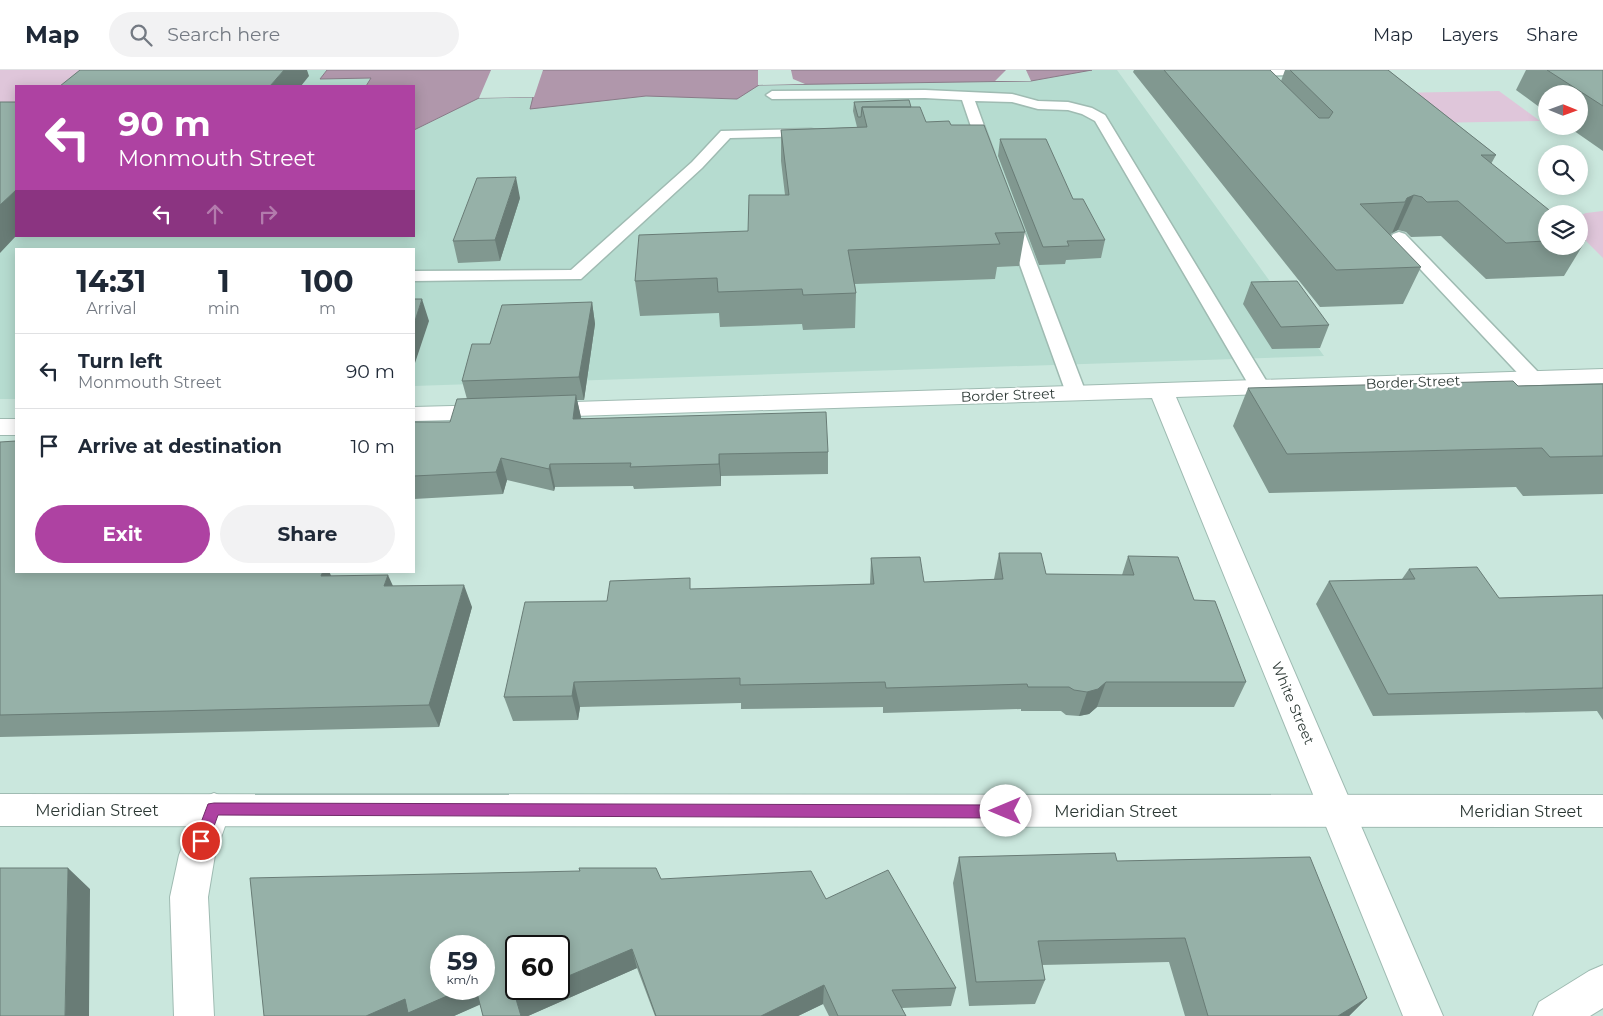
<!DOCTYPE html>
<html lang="en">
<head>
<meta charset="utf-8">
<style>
  body { margin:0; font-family:Montserrat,sans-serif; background:#f2f2f3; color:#1f2937; height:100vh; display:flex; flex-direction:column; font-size:19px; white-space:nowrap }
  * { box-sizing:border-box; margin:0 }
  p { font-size:16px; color:#747a83 }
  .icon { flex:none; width:28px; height:28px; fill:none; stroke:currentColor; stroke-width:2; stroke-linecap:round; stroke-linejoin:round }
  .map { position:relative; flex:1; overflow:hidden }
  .sheet { position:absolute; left:15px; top:178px; width:400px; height:325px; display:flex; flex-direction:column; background:#fff; border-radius:0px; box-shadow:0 2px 12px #0003 }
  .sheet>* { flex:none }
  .hud { position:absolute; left:15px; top:15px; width:400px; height:152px; border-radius:0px; box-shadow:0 2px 12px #0003; background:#ae42a2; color:#fff; overflow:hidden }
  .needle { width:32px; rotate:91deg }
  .controls { position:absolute; left:1538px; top:15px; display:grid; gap:10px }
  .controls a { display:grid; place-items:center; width:50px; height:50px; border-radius:50%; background:#fff; box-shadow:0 2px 12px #0003; font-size:25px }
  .speed { position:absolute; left:430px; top:865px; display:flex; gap:10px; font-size:25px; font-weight:700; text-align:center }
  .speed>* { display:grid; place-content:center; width:65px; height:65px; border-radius:50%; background:#fff; box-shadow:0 2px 12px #0003; line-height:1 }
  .speed small { font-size:12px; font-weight:400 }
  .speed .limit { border:2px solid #111; border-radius:8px; background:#fff; color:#111 }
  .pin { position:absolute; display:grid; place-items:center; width:42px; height:42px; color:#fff; margin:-21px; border:2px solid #fff; border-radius:50%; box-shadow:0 1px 5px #0007 }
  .me { position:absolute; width:55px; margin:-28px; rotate:270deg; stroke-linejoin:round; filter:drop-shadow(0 0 4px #0008) }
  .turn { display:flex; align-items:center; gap:18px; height:105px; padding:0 20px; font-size:22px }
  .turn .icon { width:65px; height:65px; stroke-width:2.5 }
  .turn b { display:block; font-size:35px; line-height:42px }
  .lanes { display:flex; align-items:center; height:48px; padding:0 20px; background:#0003; justify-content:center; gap:25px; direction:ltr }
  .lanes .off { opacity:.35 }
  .eta { display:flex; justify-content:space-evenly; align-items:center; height:85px; text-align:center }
  .eta b { font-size:30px; font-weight:700; line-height:35px }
  .primary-button { display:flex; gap:10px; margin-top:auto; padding:10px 20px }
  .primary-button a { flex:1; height:58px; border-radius:30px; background:#ae42a2; color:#fff; font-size:20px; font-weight:700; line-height:58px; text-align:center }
  .primary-button a+a { background:#f2f2f3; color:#1f2937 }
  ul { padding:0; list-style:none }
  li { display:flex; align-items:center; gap:15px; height:75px; padding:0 20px; border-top:1px solid #e0e1e3 }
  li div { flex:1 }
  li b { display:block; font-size:19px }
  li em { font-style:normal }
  header { display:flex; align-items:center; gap:30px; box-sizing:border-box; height:70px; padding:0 25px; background:#fff; border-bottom:1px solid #e0e1e3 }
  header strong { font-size:24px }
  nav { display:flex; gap:28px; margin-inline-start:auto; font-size:18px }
  .search { width:350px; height:45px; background:#f2f2f3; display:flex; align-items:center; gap:12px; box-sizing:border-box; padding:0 18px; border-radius:28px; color:#747a83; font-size:19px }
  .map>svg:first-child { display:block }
</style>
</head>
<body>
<header>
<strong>Map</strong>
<div class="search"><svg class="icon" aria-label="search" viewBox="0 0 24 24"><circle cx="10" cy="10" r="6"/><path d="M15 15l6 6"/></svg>Search here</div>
<nav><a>Map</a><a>Layers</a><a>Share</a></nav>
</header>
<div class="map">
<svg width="1603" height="946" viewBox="0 0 1603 946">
  <rect width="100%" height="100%" fill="#cae7dd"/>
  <path fill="#b6dcd0" d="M 0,0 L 327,0 L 321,9 L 372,8 L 365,16 L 16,16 L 16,166 L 414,166 L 414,60 L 479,28 L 534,27 L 531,38 L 646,26 L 737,29 L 758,15 L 1031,11 L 1092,0 L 1117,0 L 1324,286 L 414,316 L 414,179 L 16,179 L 16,329 L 0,329 Z"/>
  <path fill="#dfc6da" d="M 0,0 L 260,0 L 69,16 L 16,16 L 16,33 L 0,38 Z
    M 1499,21 L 1540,51 L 1430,53 L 1395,23 Z
    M 1603,141 L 1603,188 L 1579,164 L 1579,146 L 1586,143 Z"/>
  <path fill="#b097ab" stroke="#897b88" d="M 327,0 L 1092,0 L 1031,11 L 759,15 L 737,29 L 646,26 L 530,39 L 533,27 L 479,28 L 414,60 L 414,16 L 366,16 L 371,8 L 320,9 Z"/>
  <path fill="#cae7dd" d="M 491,0 L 543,0 L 534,27 L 479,28 Z
    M 758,0 L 791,0 L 793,9 L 805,14 L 758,15 Z
    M 1006,0 L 1026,0 L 1031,11 L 995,11 Z"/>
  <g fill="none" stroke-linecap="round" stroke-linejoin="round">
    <defs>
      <path id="service" d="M 1237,0 L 1341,0 L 1335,4 L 1242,6 L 1238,5 L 1236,2 Z
        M 925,20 L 1012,24 L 1038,31 L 1068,32 L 1092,38 L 1105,45 L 1270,317 L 1267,321 L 1260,323 L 1253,321 L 1250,317 L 1095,51 L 1082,44 L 1068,40 L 1038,39 L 1012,32 L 975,31 L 994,83 L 987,87 L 980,83 L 962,30 L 925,28 L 772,29 L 766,25 L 772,21 Z
        M 811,59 L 816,60 L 818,63 L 816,66 L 730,68 L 702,98 L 581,209 L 414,211 L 414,201 L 571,200 L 692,92 L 721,61 Z
        M 1011,143 L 1016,145 L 1019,148 L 1086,323 L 1083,327 L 1076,329 L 1069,327 L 1066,323 L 1003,148 L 1006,145 Z
        M 1399,162 L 1405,164 L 1540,304 L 1542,308 L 1540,312 L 1533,314 L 1526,312 L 1393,170 L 1391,167 L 1393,164 Z"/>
      <path id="minor" d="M 1603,299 L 1603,313 L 1176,327 L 1443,946 L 1403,946 L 1152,328 L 543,347 L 535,345 L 531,340 L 535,335 L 543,333 Z
        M 490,335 L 498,337 L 502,342 L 498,347 L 490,349 L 414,351 L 414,337 Z
        M 0,349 L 16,349 L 16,365 L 0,365 Z
        M 214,723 L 226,728 L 231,739 L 215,785 L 208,827 L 214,946 L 174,946 L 170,827 L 179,785 L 202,728 Z
        M 1603,895 L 1603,938 L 1590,946 L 1533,946 L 1539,932 L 1589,901 Z"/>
      <path id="primary" d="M 0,724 L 1603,725 L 1603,757 L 0,756 Z"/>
    </defs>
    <use href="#service" stroke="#9fbbb2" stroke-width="3"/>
    <use href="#minor" stroke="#9fbbb2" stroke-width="2"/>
    <use href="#primary" stroke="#9fbbb2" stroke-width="2"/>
    <use href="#service" fill="#fff" fill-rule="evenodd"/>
    <use href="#minor" fill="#fff" fill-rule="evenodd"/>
    <use href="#primary" fill="#fff" fill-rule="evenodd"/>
  </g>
  <path fill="#819890" d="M 1134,0 L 1270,0 L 1281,11 L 1285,0 L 1388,0 L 1496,85 L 1491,94 L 1546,144 L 1546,176 L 1579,176 L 1579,164 L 1586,170 L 1564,206 L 1486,209 L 1441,166 L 1411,167 L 1406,162 L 1398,160 L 1392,163 L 1390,166 L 1421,197 L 1403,234 L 1320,237 L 1133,2 Z
    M 1526,0 L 1603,0 L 1603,81 L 1567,56 L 1579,56 L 1579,24 L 1546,24 L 1546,42 L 1516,20 Z
    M 854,32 L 911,37 L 926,52 L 951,55 L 1025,162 L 1019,196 L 997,197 L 995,209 L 855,214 L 856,223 L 855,258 L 803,260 L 802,254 L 720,257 L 719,243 L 640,246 L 635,211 L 748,161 L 785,125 L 781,91 L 781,60 L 861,57 L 857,57 L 853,41 Z
    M 1000,69 L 1073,129 L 1105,170 L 1101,188 L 1066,190 L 1065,194 L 1039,195 L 998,86 Z
    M 520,128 L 500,191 L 458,193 L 453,171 Z
    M 1251,212 L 1329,255 L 1320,278 L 1272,279 L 1243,234 Z
    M 592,232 L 595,254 L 584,330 L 577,330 L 581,348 L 828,382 L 828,404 L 721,406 L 721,416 L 634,419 L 633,416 L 555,417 L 554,421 L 507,410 L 503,424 L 414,429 L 414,352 L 450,352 L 467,329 L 462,311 L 490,274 Z
    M 1603,314 L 1603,424 L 1523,426 L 1516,417 L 1269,423 L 1233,356 L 1248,318 L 1518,316 Z
    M 0,372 L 16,501 L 331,506 L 393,516 L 472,537 L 439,657 L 0,667 Z
    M 999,483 L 1046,504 L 1122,505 L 1128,486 L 1194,530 L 1246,612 L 1234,637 L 1097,637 L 1089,644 L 1079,646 L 1066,645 L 1061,641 L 1021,641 L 1021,639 L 883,643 L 883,637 L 741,639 L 741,633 L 580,637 L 578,650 L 513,651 L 504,627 L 607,531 L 691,519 L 870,514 L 871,488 L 924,512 L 994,509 Z
    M 1409,499 L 1499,528 L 1603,525 L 1603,650 L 1597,641 L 1373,646 L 1316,534 L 1329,511 L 1402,509 Z
    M 959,787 L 1117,791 L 1367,928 L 1349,946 L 1185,946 L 1169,892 L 1042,895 L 1045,910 L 1035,934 L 969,936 L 953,813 Z
    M 661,809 L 826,829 L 956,918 L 951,936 L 902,938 L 906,946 L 829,946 L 823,934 L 798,946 L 655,946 L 637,898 L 528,946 L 483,946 L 480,934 L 454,946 L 264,946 Z"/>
  <path fill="#697c76" d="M 284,0 L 307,0 L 309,6 L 301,16 L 270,16 Z
    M 516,107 L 520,128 L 500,191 L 495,170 Z
    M 16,120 L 16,166 L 0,183 L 0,135 Z
    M 1414,125 L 1398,160 L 1392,163 L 1407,128 Z
    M 422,229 L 429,251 L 414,296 L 414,254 Z
    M 592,232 L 595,254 L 584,330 L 579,307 Z
    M 576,325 L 581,347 L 577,371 L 573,349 Z
    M 719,384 L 721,406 L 721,416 L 719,394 Z
    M 501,388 L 507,410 L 503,424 L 496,402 Z
    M 550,394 L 555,417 L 554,421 L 549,399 Z
    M 323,501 L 329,501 L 336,517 L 321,506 Z
    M 388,505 L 398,527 L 384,516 Z
    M 464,515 L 472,537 L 439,657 L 429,635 Z
    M 574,612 L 580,637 L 578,650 L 572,626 Z
    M 1106,612 L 1097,637 L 1089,644 L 1079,646 L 1087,622 Z
    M 68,798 L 90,819 L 89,946 L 65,946 Z
    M 632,879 L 637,898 L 528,946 L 521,946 L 516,929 L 539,919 L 559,919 L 559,910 Z
    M 824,915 L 823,934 L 798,946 L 761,946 Z
    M 463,919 L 478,919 L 486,932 L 454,946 L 366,946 L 405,929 Z
    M 1367,928 L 1349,946 L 1338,946 Z"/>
  <path fill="#96b1a8" stroke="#697c76" d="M 80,0 L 284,0 L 270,16 L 60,16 Z
    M 1164,0 L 1270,0 L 1319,48 L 1329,48 L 1333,42 L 1290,0 L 1388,0 L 1496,85 L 1481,85 L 1554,144 L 1546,144 L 1546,171 L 1506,173 L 1458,131 L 1427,132 L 1422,127 L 1414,125 L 1407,128 L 1405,132 L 1360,134 L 1421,197 L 1336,200 Z
    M 1547,0 L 1603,0 L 1603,36 Z
    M 909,30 L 911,37 L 862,37 L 861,47 L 858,47 L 854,32 Z
    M 0,32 L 16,32 L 16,120 L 0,135 Z
    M 862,37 L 920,37 L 926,52 L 949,51 L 951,55 L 984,55 L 1025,162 L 995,163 L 1000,174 L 848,180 L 856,223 L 803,225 L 802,219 L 718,222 L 717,208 L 635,211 L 639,165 L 748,161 L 749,125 L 789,125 L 781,60 L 867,57 Z
    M 1000,69 L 1046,69 L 1073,129 L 1083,129 L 1105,170 L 1067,171 L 1069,176 L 1043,177 Z
    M 516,107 L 495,170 L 453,171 L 477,108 Z
    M 1579,164 L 1586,170 L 1579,170 Z
    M 1297,211 L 1329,255 L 1281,257 L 1251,212 Z
    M 414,229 L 422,229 L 414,254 Z
    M 592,232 L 579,307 L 462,311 L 472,274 L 490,274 L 502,235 Z
    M 1513,311 L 1518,316 L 1603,314 L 1603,386 L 1550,387 L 1542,378 L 1287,384 L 1248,318 Z
    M 576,325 L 573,349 L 826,342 L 828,382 L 719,384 L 719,394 L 630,397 L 631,393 L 550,394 L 549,399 L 501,388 L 496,402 L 414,406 L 414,352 L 450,352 L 457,329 Z
    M 16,371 L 16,501 L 323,501 L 321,506 L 388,505 L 384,516 L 464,515 L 429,635 L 0,645 L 0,372 Z
    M 999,483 L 1041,483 L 1046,504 L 1134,505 L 1128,486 L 1178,487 L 1194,530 L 1215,531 L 1246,612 L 1106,612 L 1098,619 L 1087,622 L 1074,620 L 1069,617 L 1028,617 L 1027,614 L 886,618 L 885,612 L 740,615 L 740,608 L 574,612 L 572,626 L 504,627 L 525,532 L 607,531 L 610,511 L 690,508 L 690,519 L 874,514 L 871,488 L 920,487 L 924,512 L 1003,509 Z
    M 1477,497 L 1499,528 L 1603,525 L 1603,618 L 1388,624 L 1329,511 L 1415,509 L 1409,499 Z
    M 1115,783 L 1117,791 L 1310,787 L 1367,928 L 1338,946 L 1208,946 L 1185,868 L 1038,871 L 1045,910 L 976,912 L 959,787 Z
    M 0,798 L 68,798 L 65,946 L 0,946 Z
    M 579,798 L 656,798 L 661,809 L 811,801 L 826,829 L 888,800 L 956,918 L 892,920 L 906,946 L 838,946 L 824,915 L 761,946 L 656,946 L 632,879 L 559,910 L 559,876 L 516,876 L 516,919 L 539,919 L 516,929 L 521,946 L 483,946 L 476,919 L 484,919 L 484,876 L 441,876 L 441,919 L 463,919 L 408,943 L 405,929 L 366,946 L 264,946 L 250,808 L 580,801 Z"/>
  <path fill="#ae42a2" stroke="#712b69" d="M 214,733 L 1006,735 L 1011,737 L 1013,741 L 1011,746 L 1006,748 L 218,745 L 207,776 L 201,778 L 196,776 L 194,771 L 208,734 Z"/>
  <g text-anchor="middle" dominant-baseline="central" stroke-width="4.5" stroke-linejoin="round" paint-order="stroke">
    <g font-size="14" fill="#2d3935" stroke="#fff">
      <text transform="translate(1413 312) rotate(-2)">Border Street</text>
      <text transform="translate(1008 325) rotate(-2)">Border Street</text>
      <text transform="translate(1293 633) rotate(67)">White Street</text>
    </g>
    <g font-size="16" fill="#2d3935" stroke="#fff">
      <text x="97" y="740">Meridian Street</text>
      <text x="1116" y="741">Meridian Street</text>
      <text x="1521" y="741">Meridian Street</text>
    </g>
  </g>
</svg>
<div class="controls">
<a><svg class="needle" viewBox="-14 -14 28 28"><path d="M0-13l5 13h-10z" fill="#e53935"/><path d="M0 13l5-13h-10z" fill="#747a83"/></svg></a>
<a><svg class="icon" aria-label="search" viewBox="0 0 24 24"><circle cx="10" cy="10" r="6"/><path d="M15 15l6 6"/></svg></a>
<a><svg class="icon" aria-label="layers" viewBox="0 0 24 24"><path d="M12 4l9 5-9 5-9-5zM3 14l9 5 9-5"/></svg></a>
</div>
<div class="speed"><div>59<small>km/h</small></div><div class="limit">60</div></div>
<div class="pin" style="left:201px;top:771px;background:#d93025"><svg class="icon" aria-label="arrive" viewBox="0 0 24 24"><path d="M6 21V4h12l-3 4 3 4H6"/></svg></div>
<svg class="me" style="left:1006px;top:741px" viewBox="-20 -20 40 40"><circle r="19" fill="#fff"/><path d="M0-13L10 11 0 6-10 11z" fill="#ae42a2"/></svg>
<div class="hud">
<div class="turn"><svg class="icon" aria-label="left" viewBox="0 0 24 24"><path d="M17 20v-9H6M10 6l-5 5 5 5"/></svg><div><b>90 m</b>Monmouth Street</div></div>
<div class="lanes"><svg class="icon" aria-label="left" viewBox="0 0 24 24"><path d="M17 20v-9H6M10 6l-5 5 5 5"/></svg><svg class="icon off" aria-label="ahead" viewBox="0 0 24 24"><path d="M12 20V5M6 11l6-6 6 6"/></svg><svg class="icon off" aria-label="right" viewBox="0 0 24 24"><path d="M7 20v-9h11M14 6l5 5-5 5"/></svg></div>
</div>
<section class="sheet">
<div class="eta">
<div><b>14:31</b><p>Arrival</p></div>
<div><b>1</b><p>min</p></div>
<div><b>100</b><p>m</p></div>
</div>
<ul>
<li><svg class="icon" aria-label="left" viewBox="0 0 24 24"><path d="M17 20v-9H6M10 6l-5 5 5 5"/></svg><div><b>Turn left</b><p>Monmouth Street</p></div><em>90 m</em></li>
<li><svg class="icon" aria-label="arrive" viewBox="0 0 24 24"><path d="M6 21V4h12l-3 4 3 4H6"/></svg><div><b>Arrive at destination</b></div><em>10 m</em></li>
</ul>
<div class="primary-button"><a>Exit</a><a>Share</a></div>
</section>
</div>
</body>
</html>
